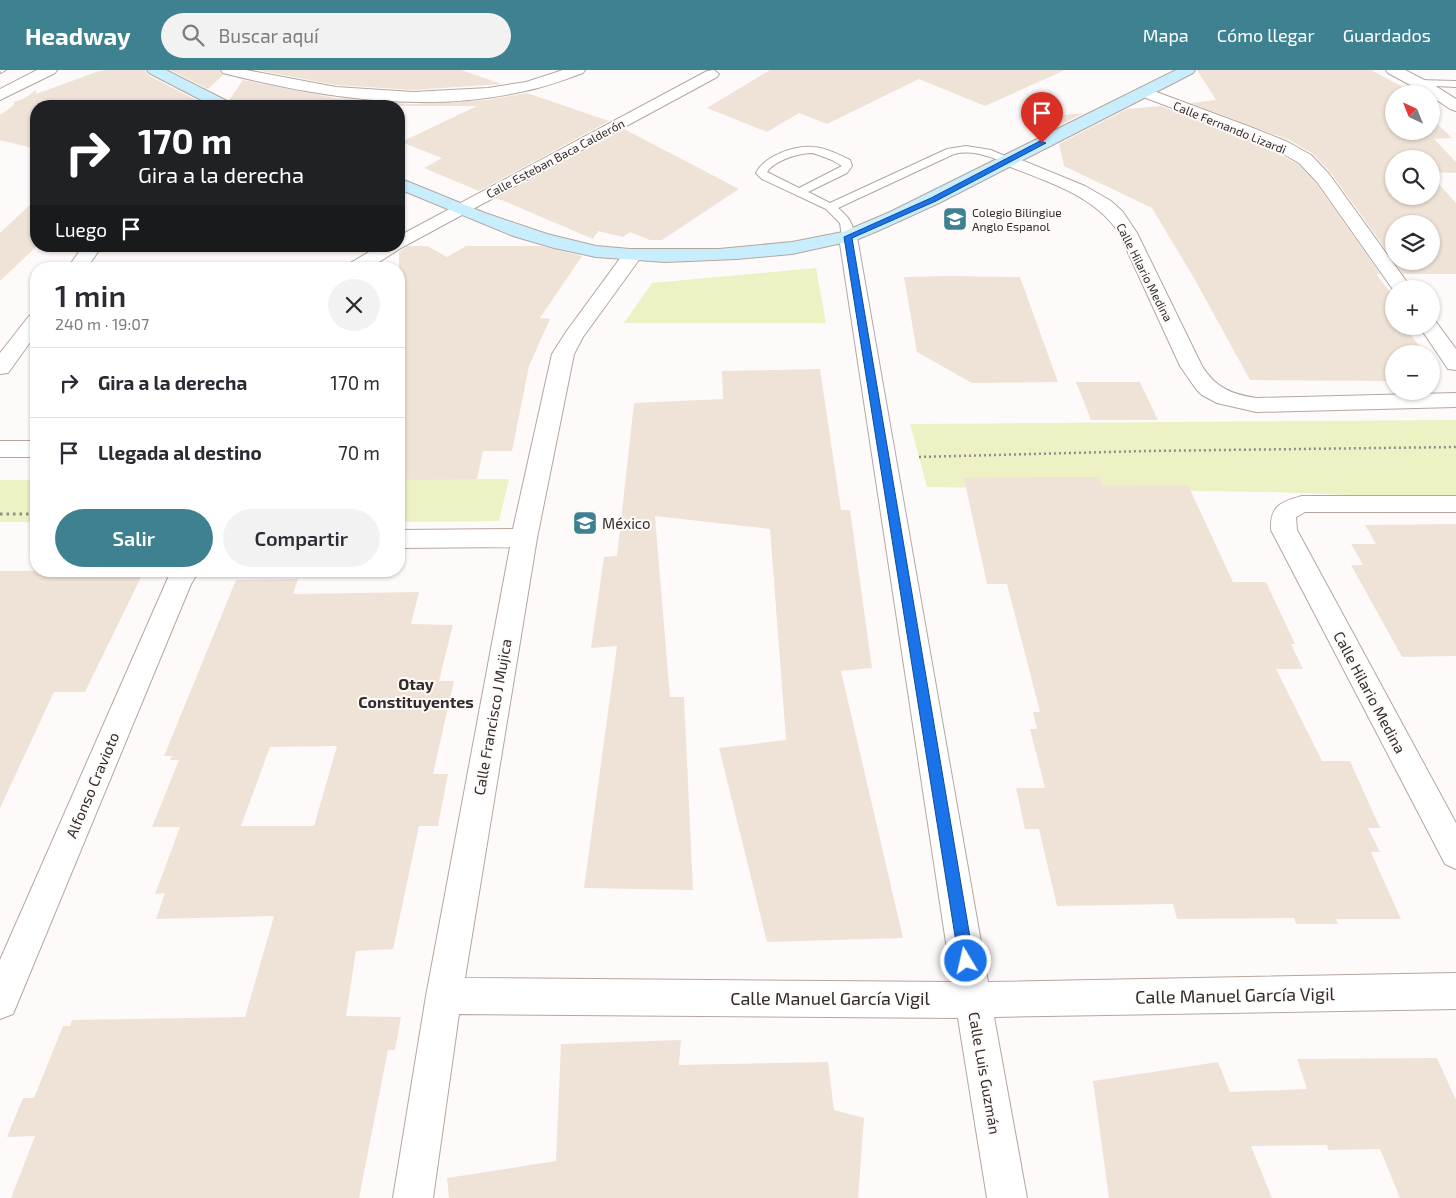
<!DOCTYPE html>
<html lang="es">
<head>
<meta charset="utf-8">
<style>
  body { margin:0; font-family:"Exo 2",sans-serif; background:#f2f2f3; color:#2b2b33; height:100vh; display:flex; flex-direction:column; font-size:19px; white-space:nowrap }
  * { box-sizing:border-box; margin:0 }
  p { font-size:16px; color:#7c7c81 }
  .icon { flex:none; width:28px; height:28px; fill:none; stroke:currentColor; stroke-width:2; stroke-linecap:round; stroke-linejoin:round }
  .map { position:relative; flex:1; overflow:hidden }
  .side { position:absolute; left:30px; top:192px; width:375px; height:315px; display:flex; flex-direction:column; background:#fff; border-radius:20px; box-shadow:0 1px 4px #0004 }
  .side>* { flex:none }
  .guide { position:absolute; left:30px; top:30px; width:375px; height:152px; border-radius:20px; box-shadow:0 1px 4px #0004; background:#202124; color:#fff; overflow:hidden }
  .needle { width:32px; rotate:317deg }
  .controls { position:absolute; left:1385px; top:15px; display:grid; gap:10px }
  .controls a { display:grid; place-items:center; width:55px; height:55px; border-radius:50%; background:#fff; box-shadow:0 1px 4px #0004; font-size:25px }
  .pin { position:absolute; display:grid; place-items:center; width:42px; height:42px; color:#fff; margin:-51px -21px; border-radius:50% 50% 50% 0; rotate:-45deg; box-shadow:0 0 5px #0007 }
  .pin .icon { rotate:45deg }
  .me { position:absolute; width:55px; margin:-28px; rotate:351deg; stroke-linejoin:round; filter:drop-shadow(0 0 4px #0008) }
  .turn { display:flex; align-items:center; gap:18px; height:105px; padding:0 25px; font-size:22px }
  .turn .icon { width:65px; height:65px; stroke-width:2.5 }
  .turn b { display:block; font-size:35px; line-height:42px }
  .then { display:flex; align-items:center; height:48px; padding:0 25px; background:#0003; gap:10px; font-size:19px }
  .round { display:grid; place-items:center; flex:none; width:52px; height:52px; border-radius:26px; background:#f2f2f3 }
  .summary { display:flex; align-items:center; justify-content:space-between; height:85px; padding:0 25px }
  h1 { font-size:30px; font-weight:600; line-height:38px }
  .primary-button { display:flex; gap:10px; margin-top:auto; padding:10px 25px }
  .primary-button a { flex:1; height:58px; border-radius:30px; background:#3e8291; color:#fff; font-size:20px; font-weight:600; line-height:58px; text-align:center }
  .primary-button a+a { background:#f2f2f3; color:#2b2b33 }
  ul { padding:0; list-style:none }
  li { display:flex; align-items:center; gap:15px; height:70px; padding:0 25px; border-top:1px solid #e1e1e2 }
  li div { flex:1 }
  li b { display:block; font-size:19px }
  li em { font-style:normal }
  header { display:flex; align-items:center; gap:30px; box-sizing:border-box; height:70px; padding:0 25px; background:#3e8291; color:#fff }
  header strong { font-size:24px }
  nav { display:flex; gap:28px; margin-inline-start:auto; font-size:18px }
  .search { width:350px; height:45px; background:#f2f2f3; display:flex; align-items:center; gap:12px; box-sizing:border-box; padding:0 18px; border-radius:28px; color:#7c7c81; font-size:19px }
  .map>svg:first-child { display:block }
</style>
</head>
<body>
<header>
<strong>Headway</strong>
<div class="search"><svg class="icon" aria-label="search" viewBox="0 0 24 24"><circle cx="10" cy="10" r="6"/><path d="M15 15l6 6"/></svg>Buscar aquí</div>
<nav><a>Mapa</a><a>Cómo llegar</a><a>Guardados</a></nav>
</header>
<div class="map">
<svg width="1456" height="1128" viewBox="0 0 1456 1128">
  <rect width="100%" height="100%" fill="#fefaf9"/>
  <path fill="#edf1c3" d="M 816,198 L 826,253 L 624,253 L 652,213 Z
    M 1456,350 L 1456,429 L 1268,422 L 927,417 L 910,354 Z
    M 399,409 L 509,409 L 499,451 L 399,452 Z
    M 0,410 L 36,410 L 36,452 L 0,452 Z"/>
  <path fill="#efe3d8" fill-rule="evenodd" d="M 107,0 L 145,0 L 148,5 L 196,30 L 189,36 L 36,36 L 36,79 L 0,70 L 0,45 L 14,35 L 14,32 L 25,28 L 36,20 L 36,24 L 99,1 Z
    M 170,0 L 219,0 L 223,5 L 208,19 Z
    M 256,0 L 461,0 L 502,14 L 413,20 L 336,15 Z
    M 770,0 L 1065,0 L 985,36 L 919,9 L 827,54 L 799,43 L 767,62 L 707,38 Z
    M 1197,0 L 1371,0 L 1416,24 L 1394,24 L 1394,61 L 1431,61 L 1431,48 L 1452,68 L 1434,69 L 1456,92 L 1456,103 L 1431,102 L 1431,89 L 1394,89 L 1394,126 L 1431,126 L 1431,105 L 1456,133 L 1456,204 L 1403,204 L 1394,191 L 1431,191 L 1431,154 L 1394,154 L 1394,191 L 1331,103 L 1312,83 L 1289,70 L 1190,33 L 1216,30 Z
    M 243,10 L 335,28 L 411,34 L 487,30 L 527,23 L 609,51 L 479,121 L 424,98 L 442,88 L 401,72 L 477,36 L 235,36 L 229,30 Z
    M 1161,36 L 1240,66 L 1275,82 L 1298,94 L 1316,113 L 1380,204 L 1376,204 L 1394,227 L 1394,256 L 1416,256 L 1420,262 L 1409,263 L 1423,280 L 1416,284 L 1394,284 L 1394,311 L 1250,310 L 1195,210 L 1152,138 L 1064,96 L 1059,74 L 1127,39 Z
    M 1084,43 L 1056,57 L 1054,46 Z
    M 624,59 L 739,119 L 662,170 L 650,170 L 630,162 L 623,167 L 598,161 L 593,169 L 497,128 Z
    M 36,129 L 36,177 L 0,211 L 0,163 Z
    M 408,176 L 427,176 L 447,187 L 466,176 L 541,176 L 582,186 L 540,248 L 550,249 L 529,296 L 512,381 L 483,381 L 477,409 L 399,410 L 399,182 Z
    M 947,206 L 1020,207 L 1058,312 L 972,313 L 917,282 L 904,207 Z
    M 820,299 L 841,440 L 850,440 L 872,598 L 841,601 L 903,868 L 767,872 L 719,678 L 786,670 L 770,459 L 655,446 L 670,627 L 684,627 L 693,820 L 584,818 L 617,576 L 591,578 L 604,487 L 617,486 L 634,333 L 723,329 L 722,301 Z
    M 1076,312 L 1140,312 L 1158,350 L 1091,350 Z
    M 1038,407 L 1099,407 L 1103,416 L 1188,415 L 1233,512 L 1266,512 L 1295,574 L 1291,574 L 1303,599 L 1276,599 L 1322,691 L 1350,691 L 1380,758 L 1368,758 L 1380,782 L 1371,782 L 1401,849 L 1336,849 L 1338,854 L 1296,854 L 1294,848 L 1177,849 L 1173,834 L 1057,836 L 1039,759 L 1025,759 L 1016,718 L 1045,718 L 1030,659 L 1037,659 L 1033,642 L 1040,642 L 1007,514 L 987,514 L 964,408 Z
    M 1456,454 L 1456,586 L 1402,587 L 1351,495 L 1363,495 L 1351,474 L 1376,474 L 1365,455 Z
    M 0,501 L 144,501 L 85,622 L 54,622 L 0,738 Z
    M 298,509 L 293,524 L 419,522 L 411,554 L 453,555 L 439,611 L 454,611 L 433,704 L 448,704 L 438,756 L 419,756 L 393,879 L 356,881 L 346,946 L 401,947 L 395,980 L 388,980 L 359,1128 L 11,1128 L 35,1066 L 7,1067 L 23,1028 L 34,1028 L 63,956 L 70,956 L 72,950 L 245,947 L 274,846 L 156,849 L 165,823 L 155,824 L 180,757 L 152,757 L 179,690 L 170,690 L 172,686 L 164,686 L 236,510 ZM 337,676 L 314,756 L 241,756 L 270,677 Z
    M 681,970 L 679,995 L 828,992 L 834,1040 L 864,1048 L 858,1128 L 449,1128 L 447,1108 L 556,1091 L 561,974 Z
    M 1437,988 L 1456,1030 L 1456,1128 L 1400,1128 L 1380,1079 L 1328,1080 L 1327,1075 L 1251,1076 L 1272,1128 L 1109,1128 L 1093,1011 L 1218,992 L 1230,1022 L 1307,1019 L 1297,989 Z"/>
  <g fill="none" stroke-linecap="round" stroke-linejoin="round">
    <defs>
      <path id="lane" d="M 0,0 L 6,0 L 1,3 Z
        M 1418,10 L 1456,11 L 1456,17 L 1415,15 L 1415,11 Z
        M 966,76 L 991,80 L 1014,90 L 1009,93 C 990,88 975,79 954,84 L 838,138 C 848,146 854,154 854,167 L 848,171 L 842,167 L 840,153 L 826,139 L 762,109 L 756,103 C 764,86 795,75 813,77 C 826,78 838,84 850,90 L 852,96 L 847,103 L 808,122 L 830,133 L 947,79 ZM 813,83 L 832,90 L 842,96 L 799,118 L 767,102 C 775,90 799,83 813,83 Z"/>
      <path id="street" d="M 37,0 L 57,0 L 55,3 L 0,30 L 0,19 Z
        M 221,0 L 246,0 L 336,17 L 413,22 L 488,18 L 526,12 L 563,0 L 585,0 L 583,3 C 564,10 545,17 525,21 C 425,44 320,28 223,3 Z
        M 714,0 L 719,4 L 717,7 L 401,178 L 368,199 L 345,199 L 347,195 L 379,176 L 399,176 L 399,166 L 707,1 Z
        M 1386,0 L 1405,0 L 1434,15 L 1456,29 L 1456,41 L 1450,39 L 1431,26 L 1431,24 L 1427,24 L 1388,3 Z
        M 1143,17 L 1253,58 L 1288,72 L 1311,85 L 1329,104 L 1412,219 L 1394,219 L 1394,221 L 1317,112 L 1299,93 L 1276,80 L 1241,64 L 1138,25 L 1135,22 L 1138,19 Z
        M 1009,85 L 1085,116 L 1111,131 L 1123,142 L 1137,163 L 1202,296 C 1216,318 1231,324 1256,328 L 1456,323 L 1456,337 L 1256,342 L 1217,333 L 1202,325 L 1196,319 L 1180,296 L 1119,163 C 1094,124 1044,111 1003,94 L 1001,90 L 1003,86 Z
        M 848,161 L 855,163 L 857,167 L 988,912 L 1456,903 L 1456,939 L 994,947 L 1027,1128 L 987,1128 L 958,948 L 459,944 L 433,1128 L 393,1128 L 426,926 L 510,477 L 399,478 L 399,460 L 513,459 L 552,284 L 566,262 L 624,183 L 631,181 L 638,183 L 641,187 L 583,267 L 574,284 L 537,468 L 465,908 L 952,912 L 839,167 L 841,163 Z
        M 83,176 L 102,176 L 86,199 L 67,199 Z
        M 36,244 L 36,264 L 8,303 L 0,304 L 0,283 L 29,246 Z
        M 1431,250 L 1436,252 L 1456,279 L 1456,300 L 1448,299 L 1419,256 L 1431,256 Z
        M 0,371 L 36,371 L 36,387 L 0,387 Z
        M 1302,426 L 1456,426 L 1456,442 L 1305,442 L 1296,447 L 1297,460 L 1456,753 L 1456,799 L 1445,794 L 1271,460 C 1270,436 1280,432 1302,426 Z
        M 171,501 L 199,501 L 191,514 L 13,944 L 0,949 L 0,890 Z"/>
      <path id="secondary" d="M 147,0 L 166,0 L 231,33 L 233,36 L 213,36 L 149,3 Z
        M 1176,0 L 1195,0 L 1193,3 L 939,133 L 880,160 L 856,170 L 792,184 L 737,189 L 665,192 L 596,187 L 554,178 L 513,166 L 399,119 L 399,108 L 485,143 L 547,164 L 596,176 L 630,179 L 719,179 L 792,172 L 843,162 L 890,142 Z"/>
    </defs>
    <use href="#lane" stroke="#b5a69f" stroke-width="2"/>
    <use href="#street" stroke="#b5a69f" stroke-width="2"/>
    <use href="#secondary" stroke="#b5a69f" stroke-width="2"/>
    <path stroke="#928d8a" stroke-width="2.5" stroke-dasharray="2 3" stroke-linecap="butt" d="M 919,387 L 1146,381 L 1456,377"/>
    <path stroke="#928d8a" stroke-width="3" stroke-dasharray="2.5 4" stroke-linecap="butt" d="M 0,444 L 36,444"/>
    <use href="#lane" fill="#fff" fill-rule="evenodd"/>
    <use href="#street" fill="#fff" fill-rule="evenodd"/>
    <use href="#secondary" fill="#c8eefe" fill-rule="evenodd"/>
  </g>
  <path fill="#1a73e8" stroke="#114b97" d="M 1040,71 L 1046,73 L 936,131 L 852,168 L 974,891 L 971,896 L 966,898 L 961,896 L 959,891 L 844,167 L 931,128 Z"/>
  <defs>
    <symbol id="school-square" viewBox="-11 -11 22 22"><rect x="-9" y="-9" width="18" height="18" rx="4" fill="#3e8291" stroke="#fefaf9"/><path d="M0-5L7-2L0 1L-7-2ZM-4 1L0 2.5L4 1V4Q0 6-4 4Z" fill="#fff"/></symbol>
  </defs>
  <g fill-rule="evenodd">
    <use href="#school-square" x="941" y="135" width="28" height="28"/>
    <use href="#school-square" x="571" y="439" width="28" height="28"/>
  </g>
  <g text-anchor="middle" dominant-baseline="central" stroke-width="4" stroke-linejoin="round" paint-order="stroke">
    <g font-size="12" fill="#332d2a" stroke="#fefaf9">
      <text transform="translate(1230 57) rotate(22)">Calle Fernando Lizardi</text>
      <text transform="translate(555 88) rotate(-28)">Calle Esteban Baca Calderón</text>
      <text transform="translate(1145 202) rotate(63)">Calle Hilario Medina</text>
    </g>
    <g font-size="12" fill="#332d2a" stroke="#fefaf9" text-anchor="start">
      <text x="972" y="142">Colegio Bilingiue<tspan x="972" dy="14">Anglo Espanol</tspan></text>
    </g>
    <g font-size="15" fill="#332d2a" stroke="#fefaf9" text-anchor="start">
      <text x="602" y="453">México</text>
    </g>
    <g font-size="15" fill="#332d2a" stroke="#fefaf9">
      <text transform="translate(1370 622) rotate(62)">Calle Hilario Medina</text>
      <text transform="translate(492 647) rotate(-80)">Calle Francisco J Mujica</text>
      <text transform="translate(92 715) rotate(-67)">Alfonso Cravioto</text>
      <text transform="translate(985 1003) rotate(80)">Calle Luis Guzmán</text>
    </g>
    <g font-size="16" font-weight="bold" fill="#332d2a" stroke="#fefaf9">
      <text x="416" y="613">Otay<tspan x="416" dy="18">Constituyentes</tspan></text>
    </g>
    <g font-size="18" fill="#332d2a" stroke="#fefaf9">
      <text transform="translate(1235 925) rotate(-1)">Calle Manuel García Vigil</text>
      <text x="830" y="928">Calle Manuel García Vigil</text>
    </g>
  </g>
</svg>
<div class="controls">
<a><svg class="needle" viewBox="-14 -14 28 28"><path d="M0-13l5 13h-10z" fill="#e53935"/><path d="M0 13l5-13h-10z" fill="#7c7c81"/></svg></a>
<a><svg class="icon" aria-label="search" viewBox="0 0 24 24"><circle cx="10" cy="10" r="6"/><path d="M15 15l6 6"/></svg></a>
<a><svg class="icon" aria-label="layers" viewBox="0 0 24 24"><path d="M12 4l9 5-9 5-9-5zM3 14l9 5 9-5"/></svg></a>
<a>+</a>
<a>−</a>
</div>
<div class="pin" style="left:1042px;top:73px;background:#d93025"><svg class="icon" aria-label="arrive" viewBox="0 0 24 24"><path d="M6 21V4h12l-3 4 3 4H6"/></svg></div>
<svg class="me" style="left:966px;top:891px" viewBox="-20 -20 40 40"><circle r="17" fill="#1a73e8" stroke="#fff" stroke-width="3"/><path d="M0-11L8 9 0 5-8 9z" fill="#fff"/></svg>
<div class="guide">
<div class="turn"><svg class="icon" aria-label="right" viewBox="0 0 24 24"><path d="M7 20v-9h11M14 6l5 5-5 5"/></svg><div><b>170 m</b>Gira a la derecha</div></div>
<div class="then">Luego<svg class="icon" aria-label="arrive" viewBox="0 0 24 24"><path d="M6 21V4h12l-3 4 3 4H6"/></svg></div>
</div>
<section class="side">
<div class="summary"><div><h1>1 min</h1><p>240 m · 19:07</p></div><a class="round"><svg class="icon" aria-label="close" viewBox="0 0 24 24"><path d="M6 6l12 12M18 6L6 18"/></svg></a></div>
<ul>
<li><svg class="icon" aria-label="right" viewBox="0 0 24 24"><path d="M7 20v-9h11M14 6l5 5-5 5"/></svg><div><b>Gira a la derecha</b></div><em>170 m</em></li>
<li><svg class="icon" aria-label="arrive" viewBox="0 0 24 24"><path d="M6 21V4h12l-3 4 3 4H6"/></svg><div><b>Llegada al destino</b></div><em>70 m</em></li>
</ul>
<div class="primary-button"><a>Salir</a><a>Compartir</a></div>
</section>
</div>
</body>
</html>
